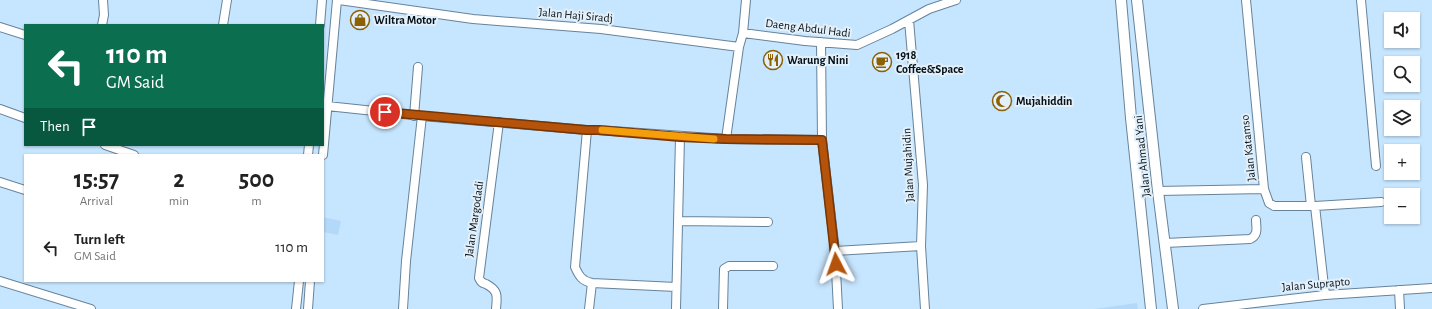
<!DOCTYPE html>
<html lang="en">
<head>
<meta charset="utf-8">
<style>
  body { margin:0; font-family:"Alegreya Sans",sans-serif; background:#f6f6f6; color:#222; height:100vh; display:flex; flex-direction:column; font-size:15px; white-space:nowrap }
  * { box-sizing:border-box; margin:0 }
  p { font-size:13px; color:#767676 }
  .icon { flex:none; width:22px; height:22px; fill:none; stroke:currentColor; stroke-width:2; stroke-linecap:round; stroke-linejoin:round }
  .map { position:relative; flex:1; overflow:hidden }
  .sheet { position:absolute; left:24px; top:154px; width:300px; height:128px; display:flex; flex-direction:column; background:#fff; border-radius:0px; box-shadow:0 1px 3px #0004 }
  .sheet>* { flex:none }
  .hud { position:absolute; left:24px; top:24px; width:300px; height:122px; border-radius:0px; box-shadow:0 1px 3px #0004; background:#0b6e4f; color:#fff; overflow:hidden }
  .controls { position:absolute; left:1384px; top:12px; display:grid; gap:8px }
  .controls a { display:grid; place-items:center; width:36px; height:36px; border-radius:0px; background:#fff; box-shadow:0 1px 3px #0004; font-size:20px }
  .pin { position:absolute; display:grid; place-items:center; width:34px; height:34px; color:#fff; margin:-17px; border:2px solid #fff; border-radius:50%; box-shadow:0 1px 4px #0007 }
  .me { position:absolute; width:44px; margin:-22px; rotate:356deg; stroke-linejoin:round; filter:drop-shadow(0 0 3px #0008) }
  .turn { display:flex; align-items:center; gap:14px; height:84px; padding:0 16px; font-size:18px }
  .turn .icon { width:52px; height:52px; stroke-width:2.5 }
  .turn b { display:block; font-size:28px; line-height:34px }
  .then { display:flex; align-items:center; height:38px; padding:0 16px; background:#0003; gap:8px; font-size:15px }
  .eta { display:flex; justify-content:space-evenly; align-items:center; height:68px; text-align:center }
  .eta b { font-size:24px; font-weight:700; line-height:28px }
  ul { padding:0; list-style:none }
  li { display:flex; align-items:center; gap:12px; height:52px; padding:0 16px }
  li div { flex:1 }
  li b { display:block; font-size:15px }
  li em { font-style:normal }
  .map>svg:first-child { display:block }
</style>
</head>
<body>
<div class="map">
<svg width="1432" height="309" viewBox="0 0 1432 309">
  <rect width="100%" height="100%" fill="#c6e5fe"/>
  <path fill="#b4d9f8" d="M 323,217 L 341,221 L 338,235 L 323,232 Z
    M 1137,303 L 1138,309 L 1094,309 Z"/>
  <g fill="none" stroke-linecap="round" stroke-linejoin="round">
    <defs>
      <path id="minor" d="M 339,0 L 473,19 L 601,29 L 739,47
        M 1361,0 L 1376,166
        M 909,20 L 923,185 L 921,246 L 925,309
        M 102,25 L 104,15 L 103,0
        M 223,25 L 227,0
        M 320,25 L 322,0
        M 0,27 L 25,35
        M 743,33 L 805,41 L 857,45 L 892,29 L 929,9 L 956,0
        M 821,42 L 822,140 L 835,251 L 838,309
        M 327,106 L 422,116 L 587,130 L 598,130 L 726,139 L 822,140
        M 0,109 L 25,118
        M 414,116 L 418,67
        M 587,130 L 575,267 C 579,276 582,281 592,283 L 676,287
        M 726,139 L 739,47 L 743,33 L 746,0
        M 105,145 L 134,155
        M 308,155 L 309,145
        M 323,155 L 337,0
        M 1306,157 L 1311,206
        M 0,182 L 25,190
        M 1264,189 L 1269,203 L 1274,206 L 1315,206 L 1381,202
        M 1158,191 L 1264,189 L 1246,0
        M 1315,206 L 1325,295
        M 678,221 L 768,222
        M 1165,243 L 1250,239 C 1259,235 1256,227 1256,220
        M 835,251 L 921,246
        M 0,281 L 91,309
        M 1399,290 L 1400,309
        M 296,309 L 299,281
        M 308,309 L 310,281
        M 403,309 L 406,261 L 422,116
        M 496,309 C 497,296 499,291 486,284 C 482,283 481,282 479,278 L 499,122
        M 589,309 L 592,283
        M 676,309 L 680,137
        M 723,309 L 724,269 L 729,266 L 773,266
        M 1203,309 L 1325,295 L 1432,288"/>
      <path id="major" d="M 1121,0 L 1131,118 L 1151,309
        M 1137,0 L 1158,191 L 1173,309"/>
    </defs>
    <use href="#minor" stroke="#67839a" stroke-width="10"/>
    <use href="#major" stroke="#67839a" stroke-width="12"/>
    <use href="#minor" stroke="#fff" stroke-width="8"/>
    <use href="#major" stroke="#fff" stroke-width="10"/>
  </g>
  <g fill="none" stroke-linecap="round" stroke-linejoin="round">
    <defs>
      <path id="route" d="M 385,112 L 586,130 L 598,130 L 680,137 L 726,139 L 822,140 L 836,264"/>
    </defs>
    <use href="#route" stroke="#753606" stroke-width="10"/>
    <use href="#route" stroke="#b45309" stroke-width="7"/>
    <path stroke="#f59e0b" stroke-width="7" d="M 602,130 L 714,139"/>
  </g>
  <defs>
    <symbol id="shop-ring" viewBox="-11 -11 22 22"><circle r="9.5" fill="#e3f0fa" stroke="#8b6103" stroke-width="1.5"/><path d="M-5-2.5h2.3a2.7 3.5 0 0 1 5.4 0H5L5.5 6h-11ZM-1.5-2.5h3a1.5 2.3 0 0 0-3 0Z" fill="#8b6103"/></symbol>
    <symbol id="restaurant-ring" viewBox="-11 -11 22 22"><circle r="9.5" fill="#e3f0fa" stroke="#8b6103" stroke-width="1.5"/><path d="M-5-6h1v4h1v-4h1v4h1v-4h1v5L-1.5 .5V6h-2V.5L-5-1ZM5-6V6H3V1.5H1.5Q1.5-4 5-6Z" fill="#8b6103"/></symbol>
    <symbol id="cafe-ring" viewBox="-11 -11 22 22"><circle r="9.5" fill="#e3f0fa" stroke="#8b6103" stroke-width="1.5"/><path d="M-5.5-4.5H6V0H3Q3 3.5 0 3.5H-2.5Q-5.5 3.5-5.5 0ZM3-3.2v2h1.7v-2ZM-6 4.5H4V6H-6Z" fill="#8b6103"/></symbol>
    <symbol id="mosque-ring" viewBox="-11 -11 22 22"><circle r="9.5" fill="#e3f0fa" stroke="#8b6103" stroke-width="1.5"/><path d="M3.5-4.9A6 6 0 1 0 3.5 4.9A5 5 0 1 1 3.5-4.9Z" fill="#8b6103"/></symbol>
  </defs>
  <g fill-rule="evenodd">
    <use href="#shop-ring" x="349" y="9" width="22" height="22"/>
    <use href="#restaurant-ring" x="762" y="49" width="22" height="22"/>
    <use href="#cafe-ring" x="871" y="51" width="22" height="22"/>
    <use href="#mosque-ring" x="991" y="90" width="22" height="22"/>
  </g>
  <g text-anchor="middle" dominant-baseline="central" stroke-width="4" stroke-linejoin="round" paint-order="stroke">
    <g font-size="12" fill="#051018" stroke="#e3f0fa">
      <text transform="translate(576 15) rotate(5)">Jalan Haji Siradj</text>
      <text transform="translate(808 28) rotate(7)">Daeng Abdul Hadi</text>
      <text transform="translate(1248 148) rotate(-96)">Jalan Katamso</text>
      <text transform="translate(1142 156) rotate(-96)">Jalan Ahmad Yani</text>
      <text transform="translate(908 165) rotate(-93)">Jalan Mujahidin</text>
      <text transform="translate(474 219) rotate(-82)">Jalan Margodadi</text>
      <text transform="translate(1316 284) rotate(-5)">Jalan Suprapto</text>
    </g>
    <g font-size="12" font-weight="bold" fill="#051018" stroke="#e3f0fa" text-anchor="start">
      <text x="374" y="20">Wiltra Motor</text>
      <text x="896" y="55">1918<tspan x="896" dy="14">Coffee&amp;Space</tspan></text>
      <text x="787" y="60">Warung Nini</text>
      <text x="1016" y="101">Mujahiddin</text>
    </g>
  </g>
</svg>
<div class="controls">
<a><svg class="icon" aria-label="sound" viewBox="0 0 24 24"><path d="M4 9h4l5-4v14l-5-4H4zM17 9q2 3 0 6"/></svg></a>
<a><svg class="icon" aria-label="search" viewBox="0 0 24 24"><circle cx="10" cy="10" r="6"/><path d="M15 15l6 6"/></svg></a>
<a><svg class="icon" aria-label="layers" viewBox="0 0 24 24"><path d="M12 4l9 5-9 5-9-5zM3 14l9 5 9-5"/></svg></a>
<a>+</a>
<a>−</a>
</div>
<div class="pin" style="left:385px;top:112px;background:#d93025"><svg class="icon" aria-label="arrive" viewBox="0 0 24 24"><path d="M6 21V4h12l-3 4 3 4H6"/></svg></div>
<svg class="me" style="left:836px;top:264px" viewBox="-20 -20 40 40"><path d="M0-17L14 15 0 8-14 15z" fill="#b45309" stroke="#fff" stroke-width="4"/></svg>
<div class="hud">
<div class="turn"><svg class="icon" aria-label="left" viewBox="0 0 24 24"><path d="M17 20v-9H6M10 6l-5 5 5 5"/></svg><div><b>110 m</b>GM Said</div></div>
<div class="then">Then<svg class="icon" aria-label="arrive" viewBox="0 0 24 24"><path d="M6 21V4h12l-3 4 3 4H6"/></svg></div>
</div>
<section class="sheet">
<div class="eta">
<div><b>15:57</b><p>Arrival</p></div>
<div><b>2</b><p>min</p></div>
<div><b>500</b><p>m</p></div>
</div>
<ul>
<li><svg class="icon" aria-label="left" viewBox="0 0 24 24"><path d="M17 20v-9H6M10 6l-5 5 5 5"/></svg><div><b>Turn left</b><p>GM Said</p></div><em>110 m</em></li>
</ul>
</section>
</div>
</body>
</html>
